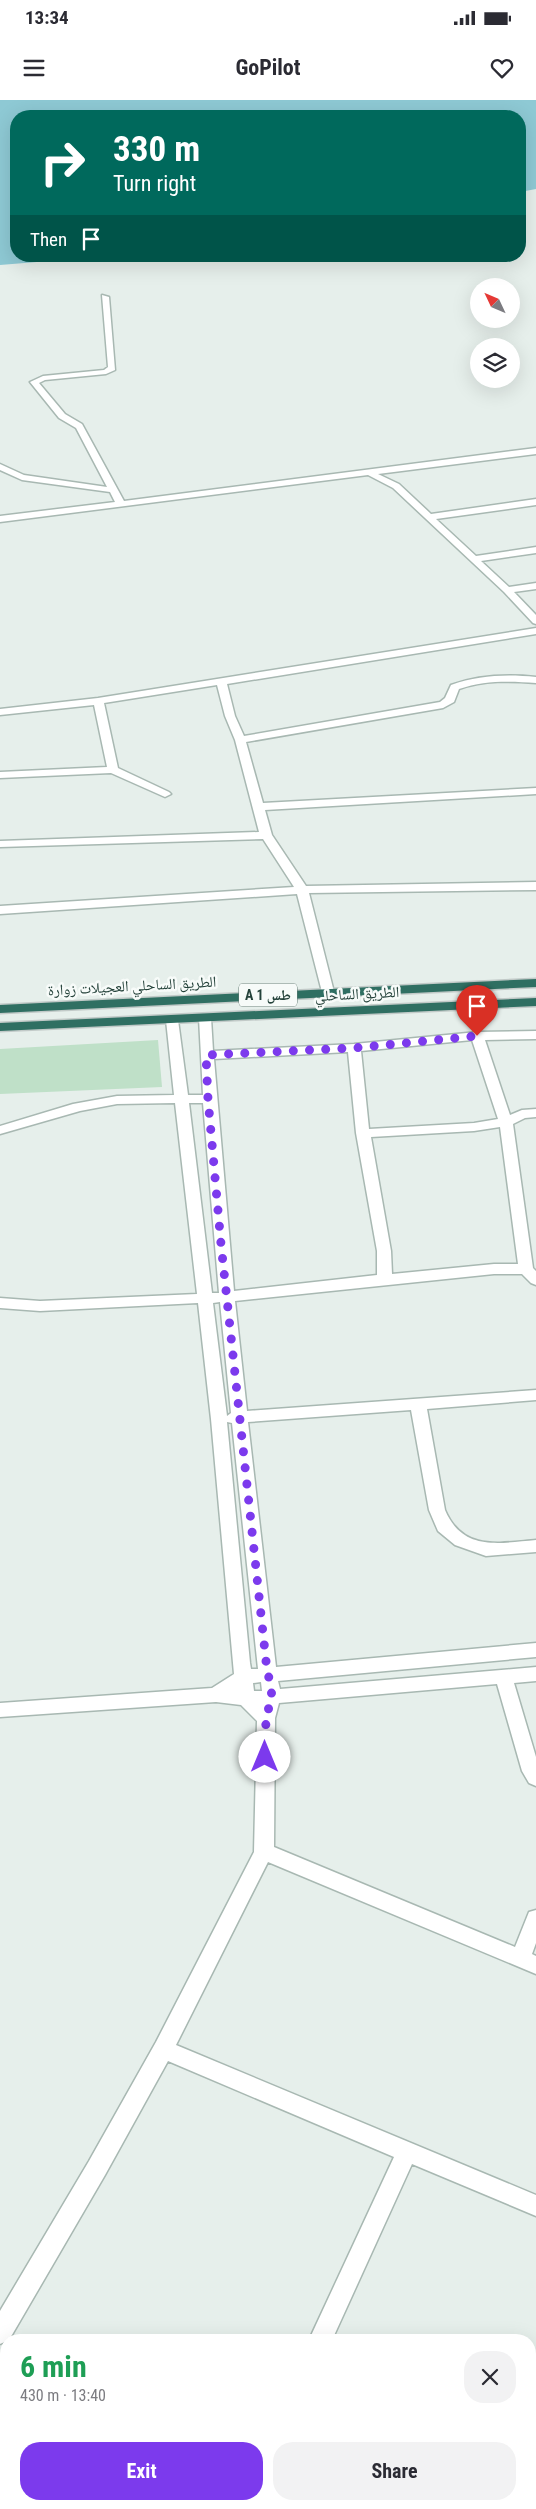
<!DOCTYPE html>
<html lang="en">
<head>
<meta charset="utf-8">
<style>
  body { margin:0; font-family:"Roboto Condensed","Noto Naskh Arabic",sans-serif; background:#f2f2f3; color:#2b2b33; height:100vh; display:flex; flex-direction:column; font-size:19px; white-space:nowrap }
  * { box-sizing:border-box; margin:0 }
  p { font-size:16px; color:#7c7c81 }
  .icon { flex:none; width:28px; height:28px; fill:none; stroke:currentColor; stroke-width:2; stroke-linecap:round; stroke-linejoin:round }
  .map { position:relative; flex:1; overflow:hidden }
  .details { position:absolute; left:0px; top:2234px; width:536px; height:176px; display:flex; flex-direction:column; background:#fff; border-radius:20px 20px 0 0; box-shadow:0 5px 20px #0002 }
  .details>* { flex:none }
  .hud { position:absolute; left:10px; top:10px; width:516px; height:152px; border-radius:20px; box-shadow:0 5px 20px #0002; background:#00695c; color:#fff; overflow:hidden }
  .needle { width:32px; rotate:314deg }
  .tools { position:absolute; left:470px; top:178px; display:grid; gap:10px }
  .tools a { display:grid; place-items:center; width:50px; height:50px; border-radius:50%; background:#fff; box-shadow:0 5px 20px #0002; font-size:25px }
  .pin { position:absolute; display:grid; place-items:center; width:42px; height:42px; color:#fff; margin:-51px -21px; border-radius:50% 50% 50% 0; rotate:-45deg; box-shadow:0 0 5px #0007 }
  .pin .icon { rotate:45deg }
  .me { position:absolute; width:55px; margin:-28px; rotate:0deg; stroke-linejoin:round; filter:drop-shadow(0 0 4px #0008) }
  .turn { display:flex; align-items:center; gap:18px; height:105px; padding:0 20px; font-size:22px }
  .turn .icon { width:65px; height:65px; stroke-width:2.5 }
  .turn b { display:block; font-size:35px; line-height:42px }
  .then { display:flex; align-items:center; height:48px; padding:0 20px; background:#0003; gap:10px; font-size:19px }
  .round { display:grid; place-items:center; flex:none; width:52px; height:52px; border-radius:20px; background:#f2f2f3 }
  .overview { display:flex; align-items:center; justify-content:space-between; height:85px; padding:0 20px }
  h1 { font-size:30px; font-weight:700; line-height:38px; color:#1e9e55 }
  .cta { display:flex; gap:10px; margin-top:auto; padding:10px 20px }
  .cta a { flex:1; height:58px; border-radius:20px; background:#7c3aed; color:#fff; font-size:20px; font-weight:700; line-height:58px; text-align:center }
  .cta a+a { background:#f2f2f3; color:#2b2b33 }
  .status { display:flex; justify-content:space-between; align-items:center; height:35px; padding:0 25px; background:#fff; direction:ltr }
  .status svg { height:14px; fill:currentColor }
  header { display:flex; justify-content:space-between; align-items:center; height:65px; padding:0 20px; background:#fff; font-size:22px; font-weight:700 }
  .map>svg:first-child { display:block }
</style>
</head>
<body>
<div class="status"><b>13:34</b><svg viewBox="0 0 49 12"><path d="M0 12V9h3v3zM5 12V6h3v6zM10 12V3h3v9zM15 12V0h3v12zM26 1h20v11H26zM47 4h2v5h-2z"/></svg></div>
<header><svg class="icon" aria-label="menu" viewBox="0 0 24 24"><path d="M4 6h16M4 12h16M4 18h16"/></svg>GoPilot<svg class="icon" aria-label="heart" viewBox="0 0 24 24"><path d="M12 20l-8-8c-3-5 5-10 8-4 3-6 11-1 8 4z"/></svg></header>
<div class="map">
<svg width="536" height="2409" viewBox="0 0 536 2409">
  <rect width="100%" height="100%" fill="#e6efeb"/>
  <path fill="#bfe0c8" d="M 158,940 L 162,987 L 0,994 L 0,949 Z"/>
  <path fill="#8ec9d4" d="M 0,0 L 536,0 L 536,89 L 520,92 L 520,16 L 16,16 L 16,156 L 110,156 L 0,165 Z"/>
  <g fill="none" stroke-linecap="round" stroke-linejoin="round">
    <defs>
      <path id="street" d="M 102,195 L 109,197 L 115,270 L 106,274 L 45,280 L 39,283 L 65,314 L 82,324 L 124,401 L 536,348 L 536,354 L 378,374 L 399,384 L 431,414 L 536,399 L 536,405 L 436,419 L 476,456 L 536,447 L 536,453 L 481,461 L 509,487 L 536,483 L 536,489 L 514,492 L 536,515 L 536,524 L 533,523 L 504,492 L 393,388 L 368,375 L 0,422 L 0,416 L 115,402 L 110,392 L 22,380 L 0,370 L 0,364 L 24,375 L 107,387 L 76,328 L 59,318 L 30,282 L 43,276 L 104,270 L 108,267 Z
        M 536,528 L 536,534 L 227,584 L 235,616 L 244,636 L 440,602 L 445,598 L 451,585 C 479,575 507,574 536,577 L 536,583 C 510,581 485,580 459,589 L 454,602 L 443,608 L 246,642 L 263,703 L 536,688 L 536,694 L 265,710 L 272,735 L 306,786 L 536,782 L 536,790 L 309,793 L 334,892 L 328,896 L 322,892 L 297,794 L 0,814 L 0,806 L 294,787 L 263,739 L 0,747 L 0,741 L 259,732 L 235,640 L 225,616 L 217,585 L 104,603 L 118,668 L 169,692 L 171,694 L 165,697 L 111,673 L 0,678 L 0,672 L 107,667 L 94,605 L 0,615 L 0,609 L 98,598 Z
        M 205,914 L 211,918 L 213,951 L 354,944 L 477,932 L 536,931 L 536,939 L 485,940 L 510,1015 L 522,1010 L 536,1009 L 536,1017 L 525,1018 L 513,1024 L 533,1168 L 536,1171 L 536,1185 L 531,1183 L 522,1174 L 494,1174 L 235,1201 L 247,1311 L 536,1290 L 536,1300 L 427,1309 L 445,1410 C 463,1452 499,1443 536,1440 L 536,1452 L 486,1456 L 455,1445 L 438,1431 L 429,1410 L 411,1310 L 248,1322 L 276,1567 L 536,1543 L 536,1557 L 278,1581 L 280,1589 L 536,1567 L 536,1581 L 514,1583 L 536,1657 L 536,1686 L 529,1683 L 522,1671 L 497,1584 L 279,1603 L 275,1618 L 274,1747 L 515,1847 L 529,1812 L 536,1810 L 536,1843 L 532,1854 L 536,1856 L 536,1874 L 268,1762 L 176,1945 L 536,2095 L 536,2116 L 412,2064 L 332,2240 L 309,2240 L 394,2057 L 168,1961 L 105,2075 L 9,2240 L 0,2244 L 0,2211 L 89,2061 L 156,1942 L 254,1752 L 257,1621 L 241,1605 L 216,1602 L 0,1617 L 0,1603 L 212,1588 L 234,1574 L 211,1319 L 198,1203 L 40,1211 L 0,1208 L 0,1198 L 40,1201 L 197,1194 L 175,1003 L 117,1004 L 80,1011 L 0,1034 L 0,1026 L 73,1004 L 117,996 L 174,995 L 166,920 L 172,916 L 178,920 L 188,995 L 203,995 L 199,918 ZM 472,940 L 498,1019 L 474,1023 L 369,1029 L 361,951 ZM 348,952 L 356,1033 L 377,1151 L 377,1175 L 234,1191 L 214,959 ZM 189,1003 L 203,1003 L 219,1193 L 212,1193 ZM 500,1027 L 518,1164 L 494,1164 L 392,1174 L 391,1151 L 371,1037 L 474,1031 ZM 220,1202 L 231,1313 L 227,1316 L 213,1203 ZM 227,1322 L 232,1323 L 258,1569 L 251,1569 L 250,1563 ZM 261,1582 L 262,1591 L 254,1591 L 253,1583 Z
        M 233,2404 L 257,2404 L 255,2409 L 231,2409 Z"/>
      <path id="highway" d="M 536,879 L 536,887 L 0,913 L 0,905 Z
        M 536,898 L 536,906 L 0,931 L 0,923 Z"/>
    </defs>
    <use href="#street" stroke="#a8b8b2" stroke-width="3"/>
    <use href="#highway" stroke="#c2cac8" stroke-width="3"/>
    <use href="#street" fill="#fff" fill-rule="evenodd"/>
    <use href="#highway" fill="#2f6f62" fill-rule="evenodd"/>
  </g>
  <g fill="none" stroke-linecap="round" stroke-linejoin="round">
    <path stroke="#7c3aed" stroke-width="9" stroke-dasharray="0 16.2" d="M 265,1657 L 266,1618 L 272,1596 L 266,1561 L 221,1144 L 208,999 L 206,955 L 354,948 L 477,936"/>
  </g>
  <g text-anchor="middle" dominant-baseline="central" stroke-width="5" stroke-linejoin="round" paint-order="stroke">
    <rect fill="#f7fbf9" stroke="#637a73" stroke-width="1" x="239" y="883.5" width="58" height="23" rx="4"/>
    <g font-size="14" font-weight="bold" fill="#24423a">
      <text x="268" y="895">A 1 طس</text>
    </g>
    <g font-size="15" fill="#24423a" stroke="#f7fbf9">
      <text transform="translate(132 886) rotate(-3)">الطريق الساحلي العجيلات زوارة</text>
      <text transform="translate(357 894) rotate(-3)">الطريق الساحلي</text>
    </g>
  </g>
</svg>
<div class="tools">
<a><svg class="needle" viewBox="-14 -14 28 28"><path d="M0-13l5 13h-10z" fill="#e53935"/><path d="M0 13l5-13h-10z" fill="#7c7c81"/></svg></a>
<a><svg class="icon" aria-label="layers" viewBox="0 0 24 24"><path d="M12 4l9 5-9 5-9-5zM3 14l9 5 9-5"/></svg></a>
</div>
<div class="pin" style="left:477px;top:936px;background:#d93025"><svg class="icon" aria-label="arrive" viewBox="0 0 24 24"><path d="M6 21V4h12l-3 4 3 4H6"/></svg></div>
<svg class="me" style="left:265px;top:1657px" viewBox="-20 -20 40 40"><circle r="19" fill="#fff"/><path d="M0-13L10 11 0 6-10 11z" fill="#7c3aed"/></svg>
<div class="hud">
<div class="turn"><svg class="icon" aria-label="right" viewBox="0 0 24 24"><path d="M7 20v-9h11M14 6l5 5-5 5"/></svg><div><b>330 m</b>Turn right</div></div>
<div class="then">Then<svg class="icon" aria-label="arrive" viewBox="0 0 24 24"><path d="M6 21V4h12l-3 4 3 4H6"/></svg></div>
</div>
<section class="details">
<div class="overview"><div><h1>6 min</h1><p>430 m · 13:40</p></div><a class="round"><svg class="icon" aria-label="close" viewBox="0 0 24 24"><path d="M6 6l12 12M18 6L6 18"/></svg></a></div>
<div class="cta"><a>Exit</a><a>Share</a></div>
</section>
</div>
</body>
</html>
